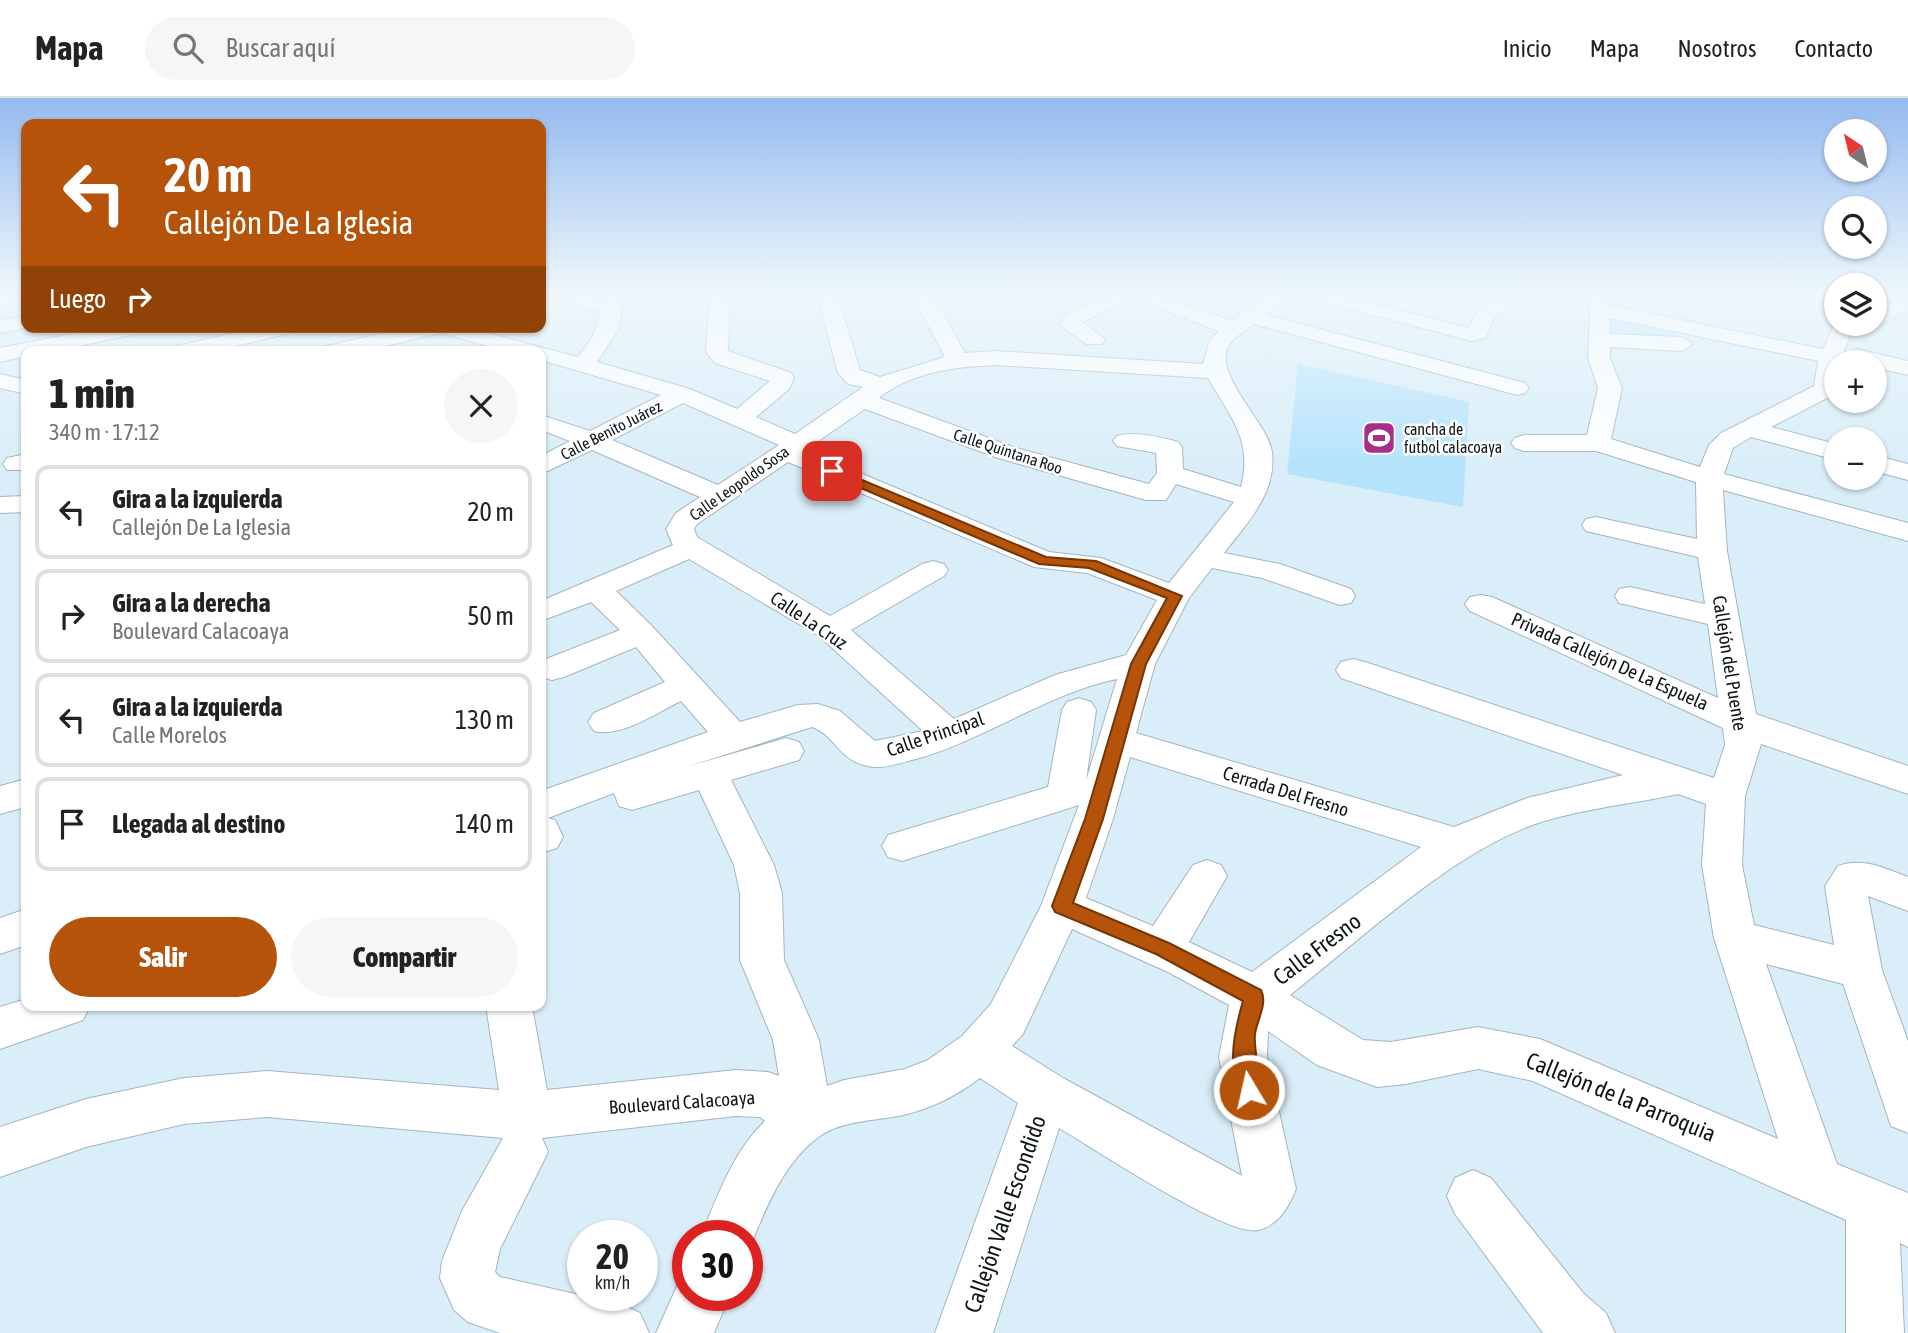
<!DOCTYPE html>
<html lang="es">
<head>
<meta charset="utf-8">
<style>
  body { margin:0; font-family:"Asap Condensed",sans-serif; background:#f6f6f6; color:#222; height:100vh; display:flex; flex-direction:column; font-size:26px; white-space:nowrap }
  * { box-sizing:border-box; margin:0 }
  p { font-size:23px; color:#767676 }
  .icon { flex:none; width:38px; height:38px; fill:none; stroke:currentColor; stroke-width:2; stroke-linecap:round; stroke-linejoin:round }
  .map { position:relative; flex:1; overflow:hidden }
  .drawer { position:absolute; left:21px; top:248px; width:525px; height:665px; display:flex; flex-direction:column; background:#fff; border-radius:14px; box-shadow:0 2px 5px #0004 }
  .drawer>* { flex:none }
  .top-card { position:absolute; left:21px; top:21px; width:525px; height:214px; border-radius:14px; box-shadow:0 2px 5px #0004; background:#b45309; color:#fff; overflow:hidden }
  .needle { width:46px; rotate:325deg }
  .buttons { position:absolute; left:1824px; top:21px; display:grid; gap:14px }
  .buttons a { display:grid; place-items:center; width:63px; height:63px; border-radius:50%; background:#fff; box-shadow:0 2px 5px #0004; font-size:35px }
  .speed { position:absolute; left:567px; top:1122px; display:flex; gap:14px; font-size:35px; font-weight:700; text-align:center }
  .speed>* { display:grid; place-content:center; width:91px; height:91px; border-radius:50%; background:#fff; box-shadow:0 2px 5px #0004; line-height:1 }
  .speed small { font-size:18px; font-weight:400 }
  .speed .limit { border:10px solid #d22; background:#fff; color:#111 }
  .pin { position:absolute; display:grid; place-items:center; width:60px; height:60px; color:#fff; margin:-30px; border-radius:14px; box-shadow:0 4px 10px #0006 }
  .me { position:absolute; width:77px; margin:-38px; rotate:351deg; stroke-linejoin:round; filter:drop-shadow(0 0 5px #0008) }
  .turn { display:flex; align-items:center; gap:24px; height:147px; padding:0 28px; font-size:32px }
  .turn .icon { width:91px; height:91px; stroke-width:2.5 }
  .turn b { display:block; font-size:49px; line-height:60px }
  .then { display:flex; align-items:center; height:66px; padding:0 28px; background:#0003; gap:14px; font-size:26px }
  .round { display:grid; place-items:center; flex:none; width:74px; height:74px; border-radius:37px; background:#f6f6f6 }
  .summary { display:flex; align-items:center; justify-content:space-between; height:119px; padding:0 28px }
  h1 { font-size:42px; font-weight:800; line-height:52px }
  .cta { display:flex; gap:14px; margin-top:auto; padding:14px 28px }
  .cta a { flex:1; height:80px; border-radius:42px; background:#b45309; color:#fff; font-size:28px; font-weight:800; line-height:80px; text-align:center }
  .cta a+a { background:#f6f6f6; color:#222 }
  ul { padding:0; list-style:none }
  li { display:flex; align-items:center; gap:21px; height:94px; margin:0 14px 10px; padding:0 14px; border:4px solid #e0e0e0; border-radius:14px }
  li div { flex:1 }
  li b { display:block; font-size:26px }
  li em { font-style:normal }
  header { display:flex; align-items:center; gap:42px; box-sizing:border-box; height:98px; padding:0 35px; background:#fff; border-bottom:2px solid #e0e0e0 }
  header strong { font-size:33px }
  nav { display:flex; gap:38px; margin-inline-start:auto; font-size:24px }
  .search { width:490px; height:63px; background:#f6f6f6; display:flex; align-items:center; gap:18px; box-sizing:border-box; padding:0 24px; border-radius:38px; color:#767676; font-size:26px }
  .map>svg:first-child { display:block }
</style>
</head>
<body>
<header>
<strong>Mapa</strong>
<div class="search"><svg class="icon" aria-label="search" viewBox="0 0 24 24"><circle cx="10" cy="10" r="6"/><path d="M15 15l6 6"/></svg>Buscar aquí</div>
<nav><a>Inicio</a><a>Mapa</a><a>Nosotros</a><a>Contacto</a></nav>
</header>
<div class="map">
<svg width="1908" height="1235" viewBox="0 0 1908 1235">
  <rect width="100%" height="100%" fill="#daeef9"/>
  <path fill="#b5e3fc" d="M 1610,217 L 1677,230 L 1671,246 L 1604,241 Z
    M 1298,266 L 1469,304 L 1463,409 L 1287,376 Z"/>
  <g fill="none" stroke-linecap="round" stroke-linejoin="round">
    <defs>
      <path id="minor" d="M 26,193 L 26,203 L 0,208 L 0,196 Z
        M 541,193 L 566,193 L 604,201 L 605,193 L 625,193 L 618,232 L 597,264 L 690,291 L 737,311 L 770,283 L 715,265 L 706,254 L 709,203 L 691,197 L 688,193 L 725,195 L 730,205 L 728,253 L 791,275 L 794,280 L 789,291 L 756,319 L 795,336 L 863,289 L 848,286 L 838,275 L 816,193 L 836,193 L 860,272 L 880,279 L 945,259 L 910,193 L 930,193 L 965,255 L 994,253 L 1203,266 L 1210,242 L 1219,233 L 1134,201 L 1082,224 L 1105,241 L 1102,246 L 1086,246 L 1060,227 L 1066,216 L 1120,193 L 1148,193 L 1232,223 L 1271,193 L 1321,193 L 1469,230 C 1476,214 1487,200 1506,205 L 1509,209 L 1494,220 L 1486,239 L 1472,243 L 1291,196 L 1266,217 L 1525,285 L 1529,290 L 1525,295 L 1517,297 L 1254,226 C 1247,232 1238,237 1232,243 C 1206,272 1268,323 1272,354 C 1277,395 1247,425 1224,455 L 1280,466 L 1351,491 L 1355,498 L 1351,505 L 1340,507 L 1262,480 L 1212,470 L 1189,500 L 1155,566 L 1136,635 L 1454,729 L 1527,700 L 1623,677 L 1341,580 L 1336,572 L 1341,564 L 1353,561 L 1365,564 L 1714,680 L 1725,647 L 1723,630 L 1470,513 L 1465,506 L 1470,499 L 1481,497 L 1492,499 L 1718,600 L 1708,526 L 1619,505 L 1615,498 L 1619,491 L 1630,489 L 1705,506 L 1698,459 L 1586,433 L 1582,427 L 1586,421 L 1596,419 L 1697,441 L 1696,384 L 1596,353 L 1524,353 L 1515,350 L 1511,345 L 1515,340 L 1524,337 L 1587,337 L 1598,290 L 1588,260 L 1590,212 L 1581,193 L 1601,193 L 1608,207 L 1823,251 L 1836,223 L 1836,226 L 1854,226 L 1840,264 L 1836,264 L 1836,291 L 1831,298 L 1771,329 L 1836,346 L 1836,362 L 1751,339 L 1733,350 L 1724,376 L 1908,425 L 1908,443 L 1723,392 L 1727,453 L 1756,616 L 1908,668 L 1908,696 L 1761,646 L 1745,698 L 1742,767 L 1754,827 L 1834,847 L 1825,788 L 1838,768 C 1863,759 1884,770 1908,779 L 1908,813 L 1868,798 L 1882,872 L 1908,943 L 1908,1035 L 1891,1028 L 1843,886 L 1766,866 L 1837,1066 L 1908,1095 L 1908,1149 L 1900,1145 L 1904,1235 L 1846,1235 L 1846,1122 L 1533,983 L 1478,971 L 1406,986 L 1377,989 L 1317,967 L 1268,933 L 1267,959 L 1296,1091 C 1288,1110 1279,1127 1258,1132 C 1228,1140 1092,1049 1059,1030 L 993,1235 L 935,1235 L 1018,1005 L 980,980 C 958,997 930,1011 903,1017 C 877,1023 842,1022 820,1038 C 782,1065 764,1115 747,1156 L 747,1138 L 701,1138 C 717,1099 734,1052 765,1023 L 760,1019 L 736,1018 L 542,1040 L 548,1054 L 500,1151 L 495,1174 L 500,1179 L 620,1206 L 640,1215 L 649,1235 L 500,1235 L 468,1224 L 454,1212 L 440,1180 L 442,1163 L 462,1113 L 503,1040 L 267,1019 L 184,1026 L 86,1049 L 0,1079 L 0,1029 L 86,1001 L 184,980 L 267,973 L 499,992 L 486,908 L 532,908 L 547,992 L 736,972 L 768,974 L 779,978 L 773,942 L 740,862 L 740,795 L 734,767 L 699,692 L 632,712 L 619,708 L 614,695 L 548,720 L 555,722 L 563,739 L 557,750 L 541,755 L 541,693 L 708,634 L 681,603 C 656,615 621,640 594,633 L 588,624 L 594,615 L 665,584 L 636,549 L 564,579 L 552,582 L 541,579 L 541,563 L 620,532 L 591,504 L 541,523 L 541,503 L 673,447 L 666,431 L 676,415 L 700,399 L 592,352 L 541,376 L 541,358 L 570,343 L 541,332 L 541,317 L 590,333 L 661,297 L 541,262 L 541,254 L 510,254 L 448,237 L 445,234 L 360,254 L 320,254 L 323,249 L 410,229 L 465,229 L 578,259 L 592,240 L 602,213 L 541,199 ZM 1610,220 L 1818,263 L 1814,288 L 1721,335 L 1709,347 L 1700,369 L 1611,341 L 1622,290 L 1610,260 L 1610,249 L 1682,253 L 1693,246 L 1682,239 L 1610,236 ZM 994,267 L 1208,280 C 1231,320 1253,342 1241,389 L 1183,371 L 1182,349 L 1178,344 C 1160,339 1135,333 1117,338 L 1113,343 L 1117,348 L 1156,355 L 1157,375 L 1149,386 L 1016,350 L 879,300 C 911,274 954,269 994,267 ZM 683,305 L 779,347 L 718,387 L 612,342 ZM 865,311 L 998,360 L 1146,402 L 1166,402 L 1176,386 L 1234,404 L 1169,485 L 1101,460 L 1049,454 L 805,352 ZM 788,364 L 1034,469 L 1087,475 L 1157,502 L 1126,557 L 1055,577 L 954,621 L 851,532 L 944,478 L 948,472 L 944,466 L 933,463 L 922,466 L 830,518 L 697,439 L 694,431 L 697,426 ZM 689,461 L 819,538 L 923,633 L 875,643 L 840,613 L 818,606 L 798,607 L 740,624 L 652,528 L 616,493 ZM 1117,581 L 1086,683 L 1096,612 L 1091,604 L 1079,600 L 1067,604 L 1062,612 L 1048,689 L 888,737 L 882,748 L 888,759 L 902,763 L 1079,707 L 1041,808 L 991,906 L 962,938 L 928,962 L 905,971 L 844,982 L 827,988 L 819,942 L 784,862 L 782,795 L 774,767 L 731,682 L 799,662 L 804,653 L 799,644 L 786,640 L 686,669 L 812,629 C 837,638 838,665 874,669 C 888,670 903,664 916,661 C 984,642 1051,594 1117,581 ZM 1130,659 L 1421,749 L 1252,874 L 1189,844 L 1227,778 L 1221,767 L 1207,762 L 1193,767 L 1153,828 L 1086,800 L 1113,721 ZM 1678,696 L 1706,706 L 1702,767 L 1714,840 L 1778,1041 L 1540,941 L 1478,929 L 1391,944 L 1363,942 L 1290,897 C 1364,839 1453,753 1541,724 C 1586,710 1632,706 1678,696 ZM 1072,831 L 1168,874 L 1229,907 L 1219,959 L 1242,1078 L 1063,980 L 1012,948 L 1023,936 Z
        M 1908,200 L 1908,213 C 1895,217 1881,229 1868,226 L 1874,226 L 1876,210 Z
        M 26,218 L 26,229 L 30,229 L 0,235 L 0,223 Z
        M 108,229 L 151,229 L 141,235 L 49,254 L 26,254 L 26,258 L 0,264 L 0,250 Z
        M 262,229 L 302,229 L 299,233 L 210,254 L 169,254 L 172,249 Z
        M 1857,251 L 1908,263 L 1908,277 L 1874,269 L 1874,264 L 1849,263 L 1846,258 Z
        M 0,276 L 26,282 L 26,296 L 0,290 Z
        M 26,356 L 26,372 L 7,372 L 3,366 L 7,360 Z
        M 1874,357 L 1908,366 L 1908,382 L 1874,373 Z
        M 26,398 L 26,414 L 0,415 L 0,399 Z
        M 26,681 L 26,709 L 0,716 L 0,688 Z
        M 26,811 L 26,847 L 0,856 L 0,820 Z
        M 26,901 L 26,908 L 90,908 L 83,922 L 0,951 L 0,909 Z
        M 1473,1072 L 1491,1080 L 1584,1196 L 1606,1215 L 1615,1235 L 1543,1235 L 1455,1116 L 1447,1098 L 1455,1080 Z
        M 688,1175 L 688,1197 L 730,1197 L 714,1235 L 656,1235 L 682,1177 Z"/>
    </defs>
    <use href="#minor" stroke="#a2b5c0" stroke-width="2"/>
    <use href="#minor" fill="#fff" fill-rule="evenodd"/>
  </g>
  <linearGradient id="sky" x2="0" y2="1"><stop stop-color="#94baef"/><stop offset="0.53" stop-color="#eef7fc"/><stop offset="1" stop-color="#eef7fc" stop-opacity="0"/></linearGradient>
  <rect width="1908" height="366" fill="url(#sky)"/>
  <path fill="#b45309" stroke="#753606" stroke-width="2" d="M 828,371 L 836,371 L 1046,459 L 1096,463 L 1182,498 L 1146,566 L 1103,721 L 1073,805 L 1169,845 L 1261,892 C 1268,905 1257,922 1255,936 C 1253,956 1264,982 1257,999 L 1249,1002 L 1241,999 C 1227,967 1234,934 1243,903 L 1156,856 L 1055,814 L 1052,808 L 1085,721 L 1131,566 L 1167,500 L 1089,470 L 1039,466 L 828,376 Z"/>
  <defs>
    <symbol id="stadium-square" viewBox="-11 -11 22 22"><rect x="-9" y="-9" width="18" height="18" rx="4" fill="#a62f87" stroke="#fff"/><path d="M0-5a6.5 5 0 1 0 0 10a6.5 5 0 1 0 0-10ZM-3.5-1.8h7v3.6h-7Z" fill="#fff"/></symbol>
  </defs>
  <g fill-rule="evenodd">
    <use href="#stadium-square" x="1360" y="321" width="38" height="38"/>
  </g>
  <g text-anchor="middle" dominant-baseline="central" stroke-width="5" stroke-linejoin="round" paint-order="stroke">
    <g font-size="16" fill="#0f1619" stroke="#fff" text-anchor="start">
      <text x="1404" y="331">cancha de<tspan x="1404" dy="18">futbol calacoaya</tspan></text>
    </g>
    <g font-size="16" fill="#0f1619" stroke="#fff">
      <text transform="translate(611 332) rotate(-27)">Calle Benito Juárez</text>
      <text transform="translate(1008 353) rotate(18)">Calle Quintana Roo</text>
      <text transform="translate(739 385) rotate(-35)">Calle Leopoldo Sosa</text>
    </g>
    <g font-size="19" fill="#0f1619" stroke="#fff">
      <text transform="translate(809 522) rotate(34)">Calle La Cruz</text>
      <text transform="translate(1610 563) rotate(24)">Privada Callejón De La Espuela</text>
      <text transform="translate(1730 565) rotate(81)">Callejón del Puente</text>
      <text transform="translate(935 636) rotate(-19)">Calle Principal</text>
      <text transform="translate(1286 693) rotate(17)">Cerrada Del Fresno</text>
      <text transform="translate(682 1004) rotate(-4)">Boulevard Calacoaya</text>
    </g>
    <g font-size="23" fill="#0f1619" stroke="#fff">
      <text transform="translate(1317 851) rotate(-37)">Calle Fresno</text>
      <text transform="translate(1621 999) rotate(22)">Callejón de la Parroquia</text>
      <text transform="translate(1005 1116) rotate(-71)">Callejón Valle Escondido</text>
    </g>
  </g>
</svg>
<div class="buttons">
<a><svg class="needle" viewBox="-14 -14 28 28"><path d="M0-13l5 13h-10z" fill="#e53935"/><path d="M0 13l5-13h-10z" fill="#767676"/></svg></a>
<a><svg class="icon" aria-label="search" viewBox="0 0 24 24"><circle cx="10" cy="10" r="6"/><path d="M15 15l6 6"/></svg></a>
<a><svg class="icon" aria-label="layers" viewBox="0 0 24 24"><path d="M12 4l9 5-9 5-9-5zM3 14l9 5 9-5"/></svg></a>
<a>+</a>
<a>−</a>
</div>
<div class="speed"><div>20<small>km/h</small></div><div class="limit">30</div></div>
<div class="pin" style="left:832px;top:373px;background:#d93025"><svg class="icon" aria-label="arrive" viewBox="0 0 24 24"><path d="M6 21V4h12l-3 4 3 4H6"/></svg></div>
<svg class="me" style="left:1249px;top:992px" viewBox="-20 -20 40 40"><circle r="17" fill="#b45309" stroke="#fff" stroke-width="3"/><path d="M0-11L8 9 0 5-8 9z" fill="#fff"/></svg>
<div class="top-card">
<div class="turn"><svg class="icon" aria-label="left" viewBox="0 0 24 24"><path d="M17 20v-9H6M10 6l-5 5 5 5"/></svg><div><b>20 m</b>Callejón De La Iglesia</div></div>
<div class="then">Luego<svg class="icon" aria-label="right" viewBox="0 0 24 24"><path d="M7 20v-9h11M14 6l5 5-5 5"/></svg></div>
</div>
<section class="drawer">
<div class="summary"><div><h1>1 min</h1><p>340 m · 17:12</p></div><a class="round"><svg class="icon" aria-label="close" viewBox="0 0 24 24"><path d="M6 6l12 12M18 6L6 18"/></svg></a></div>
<ul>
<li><svg class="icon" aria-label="left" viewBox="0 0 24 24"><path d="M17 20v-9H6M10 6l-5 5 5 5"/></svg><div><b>Gira a la izquierda</b><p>Callejón De La Iglesia</p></div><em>20 m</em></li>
<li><svg class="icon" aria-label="right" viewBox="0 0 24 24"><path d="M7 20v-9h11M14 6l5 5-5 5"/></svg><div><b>Gira a la derecha</b><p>Boulevard Calacoaya</p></div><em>50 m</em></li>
<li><svg class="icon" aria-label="left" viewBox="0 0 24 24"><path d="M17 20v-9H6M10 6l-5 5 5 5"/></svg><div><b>Gira a la izquierda</b><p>Calle Morelos</p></div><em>130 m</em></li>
<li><svg class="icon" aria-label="arrive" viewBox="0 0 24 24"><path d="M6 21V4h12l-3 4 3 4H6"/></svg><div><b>Llegada al destino</b></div><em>140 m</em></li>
</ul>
<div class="cta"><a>Salir</a><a>Compartir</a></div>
</section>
</div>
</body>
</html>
